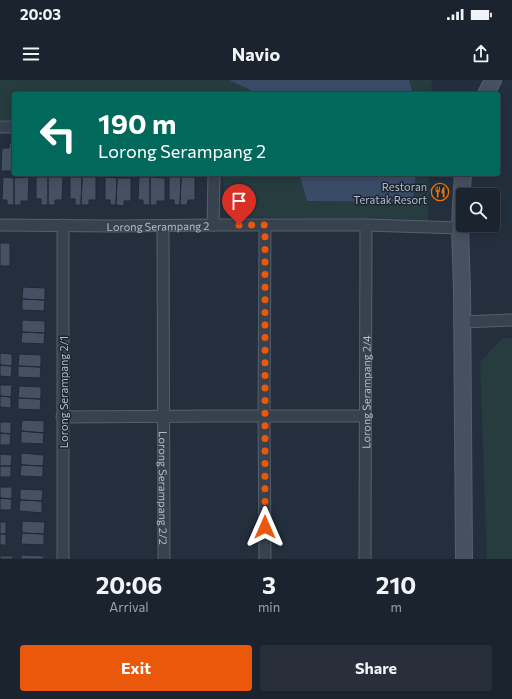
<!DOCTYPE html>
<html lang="en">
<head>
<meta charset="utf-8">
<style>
  body { margin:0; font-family:Commissioner,sans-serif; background:#282f3a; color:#f1f3f6; height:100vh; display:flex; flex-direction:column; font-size:15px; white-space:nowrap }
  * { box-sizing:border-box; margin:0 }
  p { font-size:13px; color:#a0a4aa }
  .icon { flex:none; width:22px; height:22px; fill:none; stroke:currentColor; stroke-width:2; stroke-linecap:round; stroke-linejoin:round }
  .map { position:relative; height:479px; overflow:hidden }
  .panel { display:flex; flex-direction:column; background:#1b232e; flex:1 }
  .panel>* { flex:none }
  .banner { position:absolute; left:12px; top:12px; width:488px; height:84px; border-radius:4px; box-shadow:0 2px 10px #0003,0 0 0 1px #39404a; background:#00695c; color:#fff; overflow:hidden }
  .tools { position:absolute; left:456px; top:108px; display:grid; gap:8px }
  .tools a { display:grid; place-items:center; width:44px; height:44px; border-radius:4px; background:#1b232e; box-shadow:0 2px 10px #0003,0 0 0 1px #39404a; font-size:20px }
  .pin { position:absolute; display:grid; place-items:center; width:34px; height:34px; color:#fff; margin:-41px -17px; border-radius:50% 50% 50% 0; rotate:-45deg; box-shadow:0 0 4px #0007 }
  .pin .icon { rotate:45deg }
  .me { position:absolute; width:44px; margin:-22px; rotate:0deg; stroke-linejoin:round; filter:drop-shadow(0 0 3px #0008) }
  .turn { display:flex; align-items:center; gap:14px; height:84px; padding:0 20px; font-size:18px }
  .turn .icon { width:52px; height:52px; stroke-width:2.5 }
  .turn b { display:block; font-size:28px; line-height:34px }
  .eta { display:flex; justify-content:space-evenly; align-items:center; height:68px; text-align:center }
  .eta b { font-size:24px; font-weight:700; line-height:28px }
  .primary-button { display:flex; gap:8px; margin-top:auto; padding:8px 20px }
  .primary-button a { flex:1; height:46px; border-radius:4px; background:#ea580c; color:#fff; font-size:16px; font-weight:700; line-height:46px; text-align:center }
  .primary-button a+a { background:#282f3a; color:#f1f3f6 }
  .status { display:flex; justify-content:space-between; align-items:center; height:28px; padding:0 20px; background:#1b232e; direction:ltr }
  .status svg { height:11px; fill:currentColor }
  header { display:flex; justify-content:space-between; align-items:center; height:52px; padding:0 20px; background:#1b232e; font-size:18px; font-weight:700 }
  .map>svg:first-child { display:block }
</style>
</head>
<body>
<div class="status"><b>20:03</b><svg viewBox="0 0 49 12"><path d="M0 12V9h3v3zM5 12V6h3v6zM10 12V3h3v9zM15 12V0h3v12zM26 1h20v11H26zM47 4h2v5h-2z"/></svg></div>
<header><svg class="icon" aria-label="menu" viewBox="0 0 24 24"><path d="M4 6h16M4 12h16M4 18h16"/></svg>Navio<svg class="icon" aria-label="share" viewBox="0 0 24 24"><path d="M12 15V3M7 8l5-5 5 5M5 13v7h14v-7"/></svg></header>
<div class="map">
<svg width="512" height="479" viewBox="0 0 512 479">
  <rect width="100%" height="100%" fill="#242f3e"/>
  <path fill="#263c3f" d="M 0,0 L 229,0 L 248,9 L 256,14 L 14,14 L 14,40 L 0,40 Z
    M 409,0 L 432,0 L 431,14 L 413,14 Z
    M 223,94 L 299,94 L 307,121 L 413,122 L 416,94 L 429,94 L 428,142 L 241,137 L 224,114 Z
    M 503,258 L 512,258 L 512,479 L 487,479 L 480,282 Z"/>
  <path fill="#394c67" d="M 229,0 L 409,0 L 413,14 L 256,14 L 248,9 Z
    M 299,94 L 416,94 L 413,122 L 307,121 Z"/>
  <path fill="#455162" stroke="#1f2835" d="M 9,63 L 14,63 L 14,91 L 1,91 L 2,68 L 9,68 Z
    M 3,97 L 14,98 L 14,125 L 7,125 L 7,120 L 2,120 Z
    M 29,97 L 28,121 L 21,121 L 21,125 L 14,125 L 14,98 Z
    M 36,97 L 48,97 L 48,125 L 41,125 L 41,119 L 36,119 Z
    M 48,97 L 63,97 L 62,120 L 55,120 L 55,125 L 48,125 Z
    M 70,97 L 82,97 L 81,125 L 75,125 L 75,119 L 70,119 Z
    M 82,97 L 96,97 L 96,120 L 89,120 L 89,125 L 81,125 Z
    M 105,97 L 117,98 L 116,125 L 110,125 L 110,120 L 105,120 Z
    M 139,97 L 150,97 L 150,125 L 143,125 L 143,120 L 138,120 Z
    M 150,97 L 165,98 L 165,121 L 157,121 L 157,125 L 150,125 Z
    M 169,97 L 181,97 L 180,125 L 174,125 L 174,120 L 169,120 Z
    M 181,97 L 195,97 L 195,120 L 188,120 L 187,125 L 180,125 Z
    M 117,98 L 131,98 L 131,121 L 124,121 L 124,126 L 116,125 Z
    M 0,163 L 10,163 L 10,186 L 0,186 Z
    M 23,207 L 45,208 L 45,220 L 22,219 Z
    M 22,219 L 45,220 L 44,231 L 22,230 Z
    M 22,240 L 45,241 L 45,253 L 22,252 Z
    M 22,252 L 45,253 L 44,264 L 21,263 Z
    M 0,273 L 12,274 L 12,286 L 0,285 Z
    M 19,274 L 41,275 L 41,287 L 18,286 Z
    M 0,285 L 12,286 L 11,297 L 0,296 Z
    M 18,286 L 41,287 L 40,298 L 18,297 Z
    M 0,305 L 12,305 L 11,317 L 0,316 Z
    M 19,306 L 41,307 L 41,319 L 18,318 Z
    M 0,316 L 11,317 L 11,328 L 0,327 Z
    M 18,318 L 41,319 L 40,330 L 18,329 Z
    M 22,340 L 44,341 L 44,353 L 21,351 Z
    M 0,342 L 11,342 L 11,354 L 0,353 Z
    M 21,351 L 44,353 L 43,364 L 21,363 Z
    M 0,353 L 11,354 L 10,365 L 0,365 Z
    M 21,373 L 44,375 L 43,386 L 21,385 Z
    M 0,374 L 12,375 L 11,386 L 0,386 Z
    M 21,385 L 43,386 L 43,397 L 20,396 Z
    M 0,386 L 11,386 L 11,397 L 0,397 Z
    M 0,407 L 12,407 L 12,419 L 0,418 Z
    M 20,409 L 43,410 L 42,421 L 20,420 Z
    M 0,418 L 12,419 L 11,430 L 0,430 Z
    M 20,420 L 42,421 L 42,433 L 19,431 Z
    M 22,441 L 45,442 L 44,454 L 22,453 Z
    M 0,442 L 6,442 L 6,454 L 0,454 Z
    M 22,453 L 44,454 L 44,465 L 21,464 Z
    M 0,454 L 6,454 L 6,465 L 0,465 Z
    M 21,475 L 44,476 L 44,479 L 21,479 Z
    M 0,476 L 13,476 L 13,479 L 0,479 Z"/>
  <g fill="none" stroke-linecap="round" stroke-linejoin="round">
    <defs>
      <g id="street">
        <path d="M 0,47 L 14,47"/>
        <path id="s1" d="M 0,145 L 113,146 L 213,145 L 366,145 L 460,148"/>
        <path d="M 213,145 L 214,94"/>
        <path d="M 265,145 L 264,336 L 265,479"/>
        <path id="s2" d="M 163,146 L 164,479"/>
        <path d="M 462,242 L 512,240"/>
        <path d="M 62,337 L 214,336 L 365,336"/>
        <path d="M 63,479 L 63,145"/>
        <path id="s3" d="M 365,479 L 366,145"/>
      </g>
      <path id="secondary" d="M 486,14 L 493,0
        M 463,94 L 461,124 L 460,148 L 462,210 L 464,479"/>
    </defs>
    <use href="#street" stroke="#565f6c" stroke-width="13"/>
    <use href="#secondary" stroke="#565f6c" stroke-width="18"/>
    <use href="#street" stroke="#38414e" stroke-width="11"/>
    <use href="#secondary" stroke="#465061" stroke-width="16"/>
  </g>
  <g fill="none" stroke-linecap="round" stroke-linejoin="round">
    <path stroke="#ea580c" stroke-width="7" stroke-dasharray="0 12.6" d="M 239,145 L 265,145 L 265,447"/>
  </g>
  <defs>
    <symbol id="restaurant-ring" viewBox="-11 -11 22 22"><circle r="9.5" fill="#1d2633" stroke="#e8710a" stroke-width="1.5"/><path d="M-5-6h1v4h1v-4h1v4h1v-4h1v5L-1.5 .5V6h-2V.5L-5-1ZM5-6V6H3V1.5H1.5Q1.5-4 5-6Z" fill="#e8710a"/></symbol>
  </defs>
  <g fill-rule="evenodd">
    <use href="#restaurant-ring" x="430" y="102" width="20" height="20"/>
  </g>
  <g text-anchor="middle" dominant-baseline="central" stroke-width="3" stroke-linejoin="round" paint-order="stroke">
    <g font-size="11" fill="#b4bcc9" stroke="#1d2633" text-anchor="end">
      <text x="427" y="106">Restoran<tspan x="427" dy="13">Teratak Resort</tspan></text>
    </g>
    <g font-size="11" fill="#b4bcc9" stroke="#1d2633">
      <text stroke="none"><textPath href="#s1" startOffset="158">Lorong Serampang 2</textPath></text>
      <text transform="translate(63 312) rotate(-90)">Lorong Serampang 2/1</text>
      <text stroke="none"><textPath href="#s3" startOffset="167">Lorong Serampang 2/4</textPath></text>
      <text stroke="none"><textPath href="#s2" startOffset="262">Lorong Serampang 2/2</textPath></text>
    </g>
  </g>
</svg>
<div class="tools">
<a><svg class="icon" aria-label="search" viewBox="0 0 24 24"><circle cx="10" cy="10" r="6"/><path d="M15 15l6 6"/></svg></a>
</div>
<div class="pin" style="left:239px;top:145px;background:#d93025"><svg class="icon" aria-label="arrive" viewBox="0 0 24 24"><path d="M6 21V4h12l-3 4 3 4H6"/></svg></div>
<svg class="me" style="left:265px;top:447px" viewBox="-20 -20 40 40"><path d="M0-17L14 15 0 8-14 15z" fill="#ea580c" stroke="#fff" stroke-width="4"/></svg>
<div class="banner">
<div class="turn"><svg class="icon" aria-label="left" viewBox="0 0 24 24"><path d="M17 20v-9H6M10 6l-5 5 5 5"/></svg><div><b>190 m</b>Lorong Serampang 2</div></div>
</div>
</div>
<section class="panel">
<div class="eta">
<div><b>20:06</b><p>Arrival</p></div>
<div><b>3</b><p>min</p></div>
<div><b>210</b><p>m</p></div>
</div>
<div class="primary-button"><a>Exit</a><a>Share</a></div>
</section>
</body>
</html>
